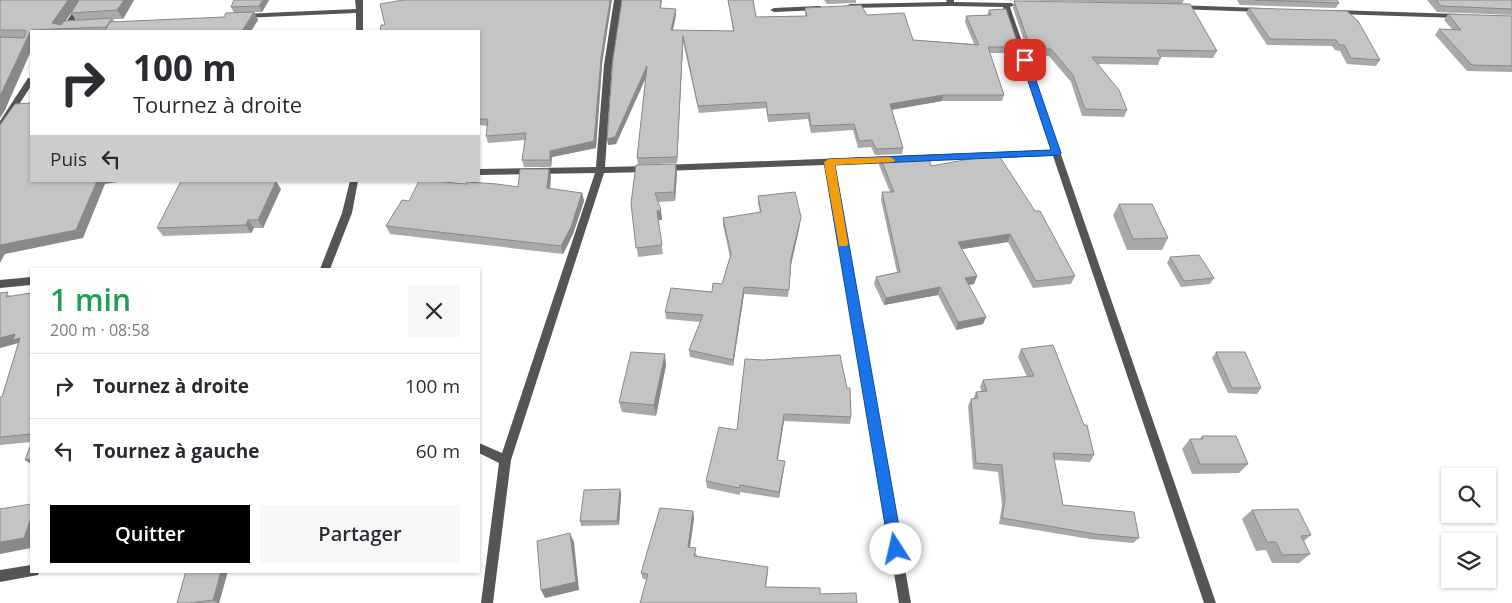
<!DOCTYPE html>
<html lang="fr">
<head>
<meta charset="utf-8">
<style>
  body { margin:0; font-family:"Open Sans",sans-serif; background:#f7f7f7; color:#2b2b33; height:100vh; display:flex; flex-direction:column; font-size:19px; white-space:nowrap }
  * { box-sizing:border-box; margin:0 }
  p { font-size:16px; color:#7c7c81 }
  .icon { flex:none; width:28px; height:28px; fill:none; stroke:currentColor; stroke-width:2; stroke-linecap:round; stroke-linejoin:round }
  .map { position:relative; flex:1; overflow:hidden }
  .panel { position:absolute; left:30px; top:268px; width:450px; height:305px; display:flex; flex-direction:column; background:#fff; border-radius:0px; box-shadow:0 1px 4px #0004 }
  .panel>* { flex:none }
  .top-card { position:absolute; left:30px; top:30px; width:450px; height:152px; border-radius:0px; box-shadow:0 1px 4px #0004; background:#fff; color:#2b2b33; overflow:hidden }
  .controls { position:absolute; left:1441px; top:468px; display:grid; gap:10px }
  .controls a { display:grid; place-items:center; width:55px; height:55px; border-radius:0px; background:#fff; box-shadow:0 1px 4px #0004; font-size:25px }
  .pin { position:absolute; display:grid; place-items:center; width:42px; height:42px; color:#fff; margin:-21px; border-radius:10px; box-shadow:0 2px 8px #0006 }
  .me { position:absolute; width:55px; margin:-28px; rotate:350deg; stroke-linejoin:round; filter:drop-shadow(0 0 4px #0008) }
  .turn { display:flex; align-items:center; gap:18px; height:105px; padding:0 20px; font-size:22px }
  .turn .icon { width:65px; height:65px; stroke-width:2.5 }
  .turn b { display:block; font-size:35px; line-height:42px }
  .then { display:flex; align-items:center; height:48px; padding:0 20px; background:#0003; gap:10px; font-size:19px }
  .round { display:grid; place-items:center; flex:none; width:52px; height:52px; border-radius:0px; background:#f7f7f7 }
  .head { display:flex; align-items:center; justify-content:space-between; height:85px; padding:0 20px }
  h1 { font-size:30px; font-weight:600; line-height:38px; color:#1e9e55 }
  .cta { display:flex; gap:10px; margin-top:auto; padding:10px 20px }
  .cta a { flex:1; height:58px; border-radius:0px; background:#000; color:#fff; font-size:20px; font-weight:600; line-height:58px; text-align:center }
  .cta a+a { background:#f7f7f7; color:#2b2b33 }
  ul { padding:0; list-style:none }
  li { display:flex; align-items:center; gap:15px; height:65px; padding:0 20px; border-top:1px solid #e1e1e2 }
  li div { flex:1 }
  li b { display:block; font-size:19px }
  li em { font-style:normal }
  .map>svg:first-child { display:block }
</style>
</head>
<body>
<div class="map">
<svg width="1512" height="603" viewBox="0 0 1512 603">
  <rect width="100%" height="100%" fill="#fff"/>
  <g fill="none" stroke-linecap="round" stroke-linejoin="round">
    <path fill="#555" fill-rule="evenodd" d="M 81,0 L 89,0 L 67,31 L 60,31 Z
      M 355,0 L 363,0 L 363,31 L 356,31 L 356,13 L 243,18 L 239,16 L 243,14 L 356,9 Z
      M 614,0 L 622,0 L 612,65 L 605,167 L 648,166 L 652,169 L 648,172 L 604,173 L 511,460 L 493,603 L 481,603 L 499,463 L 479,453 L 479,443 L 502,453 L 595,173 L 479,175 L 479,169 L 596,167 L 604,65 Z
      M 946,0 L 954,0 L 954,2 L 1011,3 L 1015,5 L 1010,7 L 1216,603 L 1204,603 L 1053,156 L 834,164 L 911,603 L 899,603 L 825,165 L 663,171 L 659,168 L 663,165 L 1051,150 L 1003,7 L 951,6 L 850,8 L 846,6 L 850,4 L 947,2 Z
      M 1175,5 L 1261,8 L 1265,10 L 1261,12 L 1178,9 L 1175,9 Z
      M 818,6 L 821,6 L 821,10 L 774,12 L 770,10 L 774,8 Z
      M 1333,10 L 1459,14 L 1463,16 L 1459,18 L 1336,14 L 1333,14 Z
      M 28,78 L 31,78 L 31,86 L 3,129 L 0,130 L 0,121 Z
      M 350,181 L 358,181 L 352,213 L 330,269 L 320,269 L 342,213 Z
      M 31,277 L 31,285 L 0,288 L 0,280 Z
      M 31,565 L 31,571 L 40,571 L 38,575 L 0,582 L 0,570 Z"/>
  </g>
  <path fill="#a9a9a9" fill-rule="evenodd" d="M 0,0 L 134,0 L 123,19 L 113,19 L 115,22 L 224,17 L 234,13 L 231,7 L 234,0 L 269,0 L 262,12 L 254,12 L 258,20 L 251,31 L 31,31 L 5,110 L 0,118 ZM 71,13 L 76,20 L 66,20 Z
    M 622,0 L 662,0 L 661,8 L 676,9 L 676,15 L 673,31 L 733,31 L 728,0 L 753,0 L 756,17 L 805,16 L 805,8 L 867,15 L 913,40 L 974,44 L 965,22 L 966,16 L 987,15 L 989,10 L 1019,47 L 1017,53 L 990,53 L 1004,95 L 1002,101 L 942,101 L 892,110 L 903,148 L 902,154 L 875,155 L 871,147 L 858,148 L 853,130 L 811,133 L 808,119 L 768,122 L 766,108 L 699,113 L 683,42 L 677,163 L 638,165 L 637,158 L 646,77 L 616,144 L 608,145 Z
    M 824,0 L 856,0 L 856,3 L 827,4 Z
    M 1001,0 L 1184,0 L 1182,4 Z
    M 1237,0 L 1337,0 L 1339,3 L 1336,8 L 1240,5 Z
    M 1427,0 L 1512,0 L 1512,15 L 1437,12 Z
    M 1014,1 L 1217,51 L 1213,58 L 1161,57 L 1158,65 L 1098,64 L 1127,110 L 1124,117 L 1082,116 L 1071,82 L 1049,56 L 1044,56 L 1042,53 L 1028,53 L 1013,8 Z
    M 1249,8 L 1347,11 L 1380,60 L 1376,66 L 1347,64 L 1340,51 L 1335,50 L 1332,46 L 1267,45 L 1246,13 Z
    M 1448,14 L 1512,16 L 1512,72 L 1467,71 L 1435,35 L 1439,29 L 1452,29 L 1444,20 Z
    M 479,31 L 602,65 L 596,148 L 552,157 L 551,167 L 524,167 L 522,160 L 525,140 L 488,143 L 486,136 L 488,126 L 479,125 Z
    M 880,157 L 908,159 L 931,166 L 1075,276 L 1071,284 L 1033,288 L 1008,242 L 962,249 L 977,276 L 974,284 L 968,285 L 986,317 L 983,324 L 956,330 L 938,295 L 884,305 L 874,284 L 876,277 L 897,272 L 881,200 L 882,192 L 890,192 L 879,165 Z
    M 549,169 L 551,176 L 550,189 L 582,193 L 584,201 L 573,234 L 563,254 L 390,234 L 386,226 L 409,201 L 466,184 L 518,187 Z
    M 677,173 L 675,201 L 658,202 L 662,220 L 658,220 L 663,254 L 638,257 L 631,203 Z
    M 281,189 L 263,228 L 254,228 L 251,233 L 163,236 L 157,228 Z
    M 758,196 L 800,224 L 791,265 L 788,297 L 744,294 L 733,366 L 690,357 L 689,350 L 701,322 L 666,319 L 665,312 L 712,292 L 722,284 L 730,257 L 723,225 L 723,218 L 760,213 L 758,203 Z
    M 1119,204 L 1168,238 L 1162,250 L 1127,250 L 1113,215 Z
    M 1170,257 L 1214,278 L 1210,284 L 1181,287 L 1167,263 Z
    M 0,293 L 12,296 L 31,293 L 31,442 L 0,445 L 0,397 L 2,397 L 18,343 L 0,348 Z
    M 1021,349 L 1094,455 L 1090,462 L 1054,460 L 1063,505 L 1139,538 L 1133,543 L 1090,539 L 999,524 L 1002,505 L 998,472 L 973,469 L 968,406 L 971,399 L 973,399 L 976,392 L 982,392 L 980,387 L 983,380 L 1027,377 L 1018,357 Z
    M 1216,352 L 1261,388 L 1257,394 L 1228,393 L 1212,358 Z
    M 745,359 L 851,417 L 850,424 L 784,421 L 778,460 L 784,468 L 779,498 L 740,492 L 740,495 L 707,488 L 706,481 L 737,430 Z
    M 666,365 L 656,416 L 622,412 L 619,402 Z
    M 1202,436 L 1248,464 L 1239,473 L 1192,474 L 1182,449 L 1190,439 L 1200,439 Z
    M 620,489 L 621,494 L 619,525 L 581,526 L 580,521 Z
    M 1252,510 L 1311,535 L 1304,541 L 1310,554 L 1299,563 L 1272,563 L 1266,550 L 1256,551 L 1242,519 Z
    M 693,511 L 694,518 L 690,547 L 697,555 L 697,556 L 768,573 L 766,587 L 820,594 L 857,603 L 643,579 L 641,573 Z
    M 186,571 L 228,571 L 219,603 L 177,603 Z"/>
  <path fill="#898989" d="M 68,0 L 80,0 L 60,29 L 52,23 Z
    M 124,0 L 134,0 L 123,19 L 117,10 Z
    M 263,0 L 269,0 L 262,12 L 259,6 Z
    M 610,0 L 612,0 L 602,65 L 596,148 L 552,157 L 551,167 L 550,160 L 550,151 L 601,58 Z
    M 676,9 L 676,15 L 671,37 L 671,30 Z
    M 254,12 L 258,20 L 251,31 L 242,31 Z
    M 31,30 L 32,31 L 31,31 L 31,51 L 5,110 L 0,118 L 0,96 Z
    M 683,36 L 683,42 L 677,163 L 677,157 Z
    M 647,66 L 648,73 L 616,144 L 608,145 L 607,139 Z
    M 943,95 L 942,101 L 889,110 L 890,104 Z
    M 676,164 L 677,173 L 675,201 L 674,192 Z
    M 549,169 L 551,176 L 549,196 L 547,188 Z
    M 97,181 L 125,181 L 105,184 L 83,238 L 5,254 L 0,263 L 0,245 Z
    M 276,181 L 281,189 L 263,228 L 258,220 Z
    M 582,193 L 584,201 L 573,234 L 563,254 L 561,246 Z
    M 661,210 L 662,220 L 658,220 L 657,211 Z
    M 801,217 L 800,224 L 791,265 L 788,297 L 791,258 Z
    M 248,220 L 254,228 L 251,233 L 246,225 Z
    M 1010,234 L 1008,242 L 956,250 L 958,242 Z
    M 977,276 L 974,284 L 963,286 L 965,278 Z
    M 744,287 L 744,294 L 733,366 L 733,360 Z
    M 940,287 L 938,295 L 884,305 L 886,298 Z
    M 986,317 L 983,324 L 956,330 L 958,322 Z
    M 15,334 L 28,346 L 18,343 L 0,348 L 0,338 Z
    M 665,354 L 666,365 L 656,416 L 654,405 Z
    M 784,414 L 784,421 L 776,467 L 777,460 Z
    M 31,459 L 31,464 L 25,460 Z
    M 785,461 L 784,468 L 779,498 L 779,492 Z
    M 620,489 L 621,494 L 619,525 L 617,521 Z
    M 693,511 L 694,518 L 689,553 L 688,547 Z
    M 31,518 L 31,548 L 0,554 L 0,542 Z
    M 570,533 L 574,542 L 579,590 L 545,598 L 541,590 Z
    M 221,571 L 228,571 L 219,603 L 218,603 L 213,600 Z"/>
  <path fill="#c4c4c4" stroke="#898989" d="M 0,0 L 68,0 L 52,23 L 61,25 L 64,21 L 112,18 L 106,27 L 31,30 L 0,96 L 0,37 L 24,38 L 26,32 L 25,30 L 0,30 Z
    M 79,0 L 124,0 L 117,10 L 71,13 Z
    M 234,0 L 263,0 L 259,6 L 231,7 Z
    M 403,0 L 610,0 L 601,58 L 594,141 L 550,151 L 550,160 L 522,160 L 526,133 L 486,136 L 488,119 L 479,119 L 479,31 L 380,31 L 381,25 L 385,25 L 380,4 Z
    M 622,0 L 661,0 L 660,8 L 676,9 L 671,30 L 734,31 L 728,0 L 753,0 L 756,17 L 807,16 L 805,8 L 861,5 L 867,15 L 904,13 L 913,40 L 979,45 L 966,16 L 991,15 L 989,10 L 1006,9 L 1019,47 L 988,47 L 1004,95 L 943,95 L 890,104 L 903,148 L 876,149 L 872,140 L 859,141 L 854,124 L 811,126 L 809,113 L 768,115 L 766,102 L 698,106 L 683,36 L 677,157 L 637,158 L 647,66 L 615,137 L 607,139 L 613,59 Z
    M 1255,0 L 1337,0 L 1339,3 Z
    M 1436,0 L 1512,0 L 1512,9 L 1441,6 Z
    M 1014,1 L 1190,4 L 1217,51 L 1157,50 L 1161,58 L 1092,57 L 1119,90 L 1127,110 L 1085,109 L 1073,75 L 1051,49 L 1046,49 L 1045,46 L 1030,46 Z
    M 1249,8 L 1347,11 L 1358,21 L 1380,60 L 1351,58 L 1344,45 L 1339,45 L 1336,40 L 1270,39 Z
    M 254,12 L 242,31 L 105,31 L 110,22 L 224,17 L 226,13 Z
    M 1448,14 L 1512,16 L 1512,66 L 1472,65 L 1439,29 L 1461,30 Z
    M 31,103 L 31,181 L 97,181 L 76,230 L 0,245 L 0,125 L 15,104 Z
    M 998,154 L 1035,211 L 1040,211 L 1075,276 L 1036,281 L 1010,234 L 958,242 L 977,276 L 965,278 L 986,317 L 958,322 L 940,287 L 886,298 L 876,277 L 900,272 L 882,192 L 894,192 L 880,157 L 907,156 L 908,159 L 929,158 L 931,166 Z
    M 676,164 L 674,192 L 655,193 L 661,210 L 657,211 L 662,245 L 636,248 L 631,203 L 636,165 Z
    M 520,169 L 549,169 L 547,188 L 582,193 L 571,227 L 561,246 L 386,226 L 402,200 L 409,201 L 419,181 L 433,181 L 466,184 L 467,182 L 497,184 L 518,187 Z
    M 181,181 L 276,181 L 258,220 L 248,220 L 246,225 L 157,228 Z
    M 795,192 L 801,217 L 791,258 L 789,290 L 744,287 L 733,360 L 689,350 L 703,315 L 665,312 L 671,288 L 712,292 L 713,283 L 722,284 L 731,254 L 723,218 L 761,212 L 758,196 Z
    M 1119,204 L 1152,204 L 1168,238 L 1133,239 Z
    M 1199,255 L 1214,278 L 1184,281 L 1170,257 Z
    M 8,292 L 6,297 L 31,293 L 31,434 L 0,437 L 0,397 L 2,397 L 20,338 L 13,340 L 15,334 L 0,338 L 0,293 Z
    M 1053,345 L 1084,425 L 1087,425 L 1094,455 L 1053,453 L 1063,505 L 1134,512 L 1139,538 L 1095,534 L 1002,518 L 1005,499 L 1002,465 L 976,463 L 971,399 L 978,398 L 976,392 L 987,391 L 983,380 L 1034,376 L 1021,349 Z
    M 631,352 L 665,354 L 654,405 L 619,402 Z
    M 1216,352 L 1245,352 L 1261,388 L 1232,388 Z
    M 840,355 L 847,388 L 850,388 L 851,417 L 784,414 L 777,460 L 785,461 L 779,492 L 740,485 L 739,488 L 706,481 L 719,427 L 737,430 L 745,359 L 763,360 Z
    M 1202,436 L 1236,436 L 1248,464 L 1200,464 L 1190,439 L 1203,439 Z
    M 31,444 L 31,459 L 25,460 Z
    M 620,489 L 617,521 L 580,521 L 584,490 Z
    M 31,504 L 31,518 L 24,538 L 0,542 L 0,509 Z
    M 660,508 L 693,511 L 688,547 L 696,548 L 694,556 L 768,567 L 765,587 L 820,588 L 820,594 L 856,593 L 857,603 L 640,603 L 648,574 L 641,573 Z
    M 1298,509 L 1311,535 L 1301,536 L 1310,554 L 1282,555 L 1276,542 L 1267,542 L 1252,510 Z
    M 570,533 L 576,582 L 541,590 L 537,541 Z
    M 186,571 L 221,571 L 213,600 L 189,603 L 177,603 Z"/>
  <path fill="#1a73e8" stroke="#114b97" d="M 1025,58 L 1029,60 L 1061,153 L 1060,155 L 835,165 L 903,549 L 901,554 L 896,556 L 891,554 L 889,549 L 824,162 L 829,159 L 1051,150 L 1021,60 Z"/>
  <path fill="#f59e0b" d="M 890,157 L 895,160 L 894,162 L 835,165 L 848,243 L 847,246 L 839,246 L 824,162 L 829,159 Z"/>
</svg>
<div class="controls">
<a><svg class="icon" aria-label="search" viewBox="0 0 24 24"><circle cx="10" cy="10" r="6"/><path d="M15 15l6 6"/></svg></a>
<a><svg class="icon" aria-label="layers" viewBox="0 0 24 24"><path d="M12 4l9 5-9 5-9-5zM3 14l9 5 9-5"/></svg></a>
</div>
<div class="pin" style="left:1025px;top:60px;background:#d93025"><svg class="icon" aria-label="arrive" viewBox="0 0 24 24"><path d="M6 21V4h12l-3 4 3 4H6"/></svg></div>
<svg class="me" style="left:896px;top:549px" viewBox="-20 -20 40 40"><circle r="19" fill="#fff"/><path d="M0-13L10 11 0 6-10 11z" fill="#1a73e8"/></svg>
<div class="top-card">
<div class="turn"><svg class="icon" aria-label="right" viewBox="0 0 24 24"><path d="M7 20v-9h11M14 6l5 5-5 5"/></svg><div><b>100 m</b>Tournez à droite</div></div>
<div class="then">Puis<svg class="icon" aria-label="left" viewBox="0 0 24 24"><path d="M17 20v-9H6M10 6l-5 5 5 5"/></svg></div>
</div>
<section class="panel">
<div class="head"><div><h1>1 min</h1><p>200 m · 08:58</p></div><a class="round"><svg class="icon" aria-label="close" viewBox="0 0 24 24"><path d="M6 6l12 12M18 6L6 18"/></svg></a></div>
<ul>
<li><svg class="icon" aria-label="right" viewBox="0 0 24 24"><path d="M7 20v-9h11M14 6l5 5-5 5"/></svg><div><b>Tournez à droite</b></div><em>100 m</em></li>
<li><svg class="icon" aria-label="left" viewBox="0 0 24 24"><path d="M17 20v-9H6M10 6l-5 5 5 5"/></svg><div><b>Tournez à gauche</b></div><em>60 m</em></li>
</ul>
<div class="cta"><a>Quitter</a><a>Partager</a></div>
</section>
</div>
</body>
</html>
